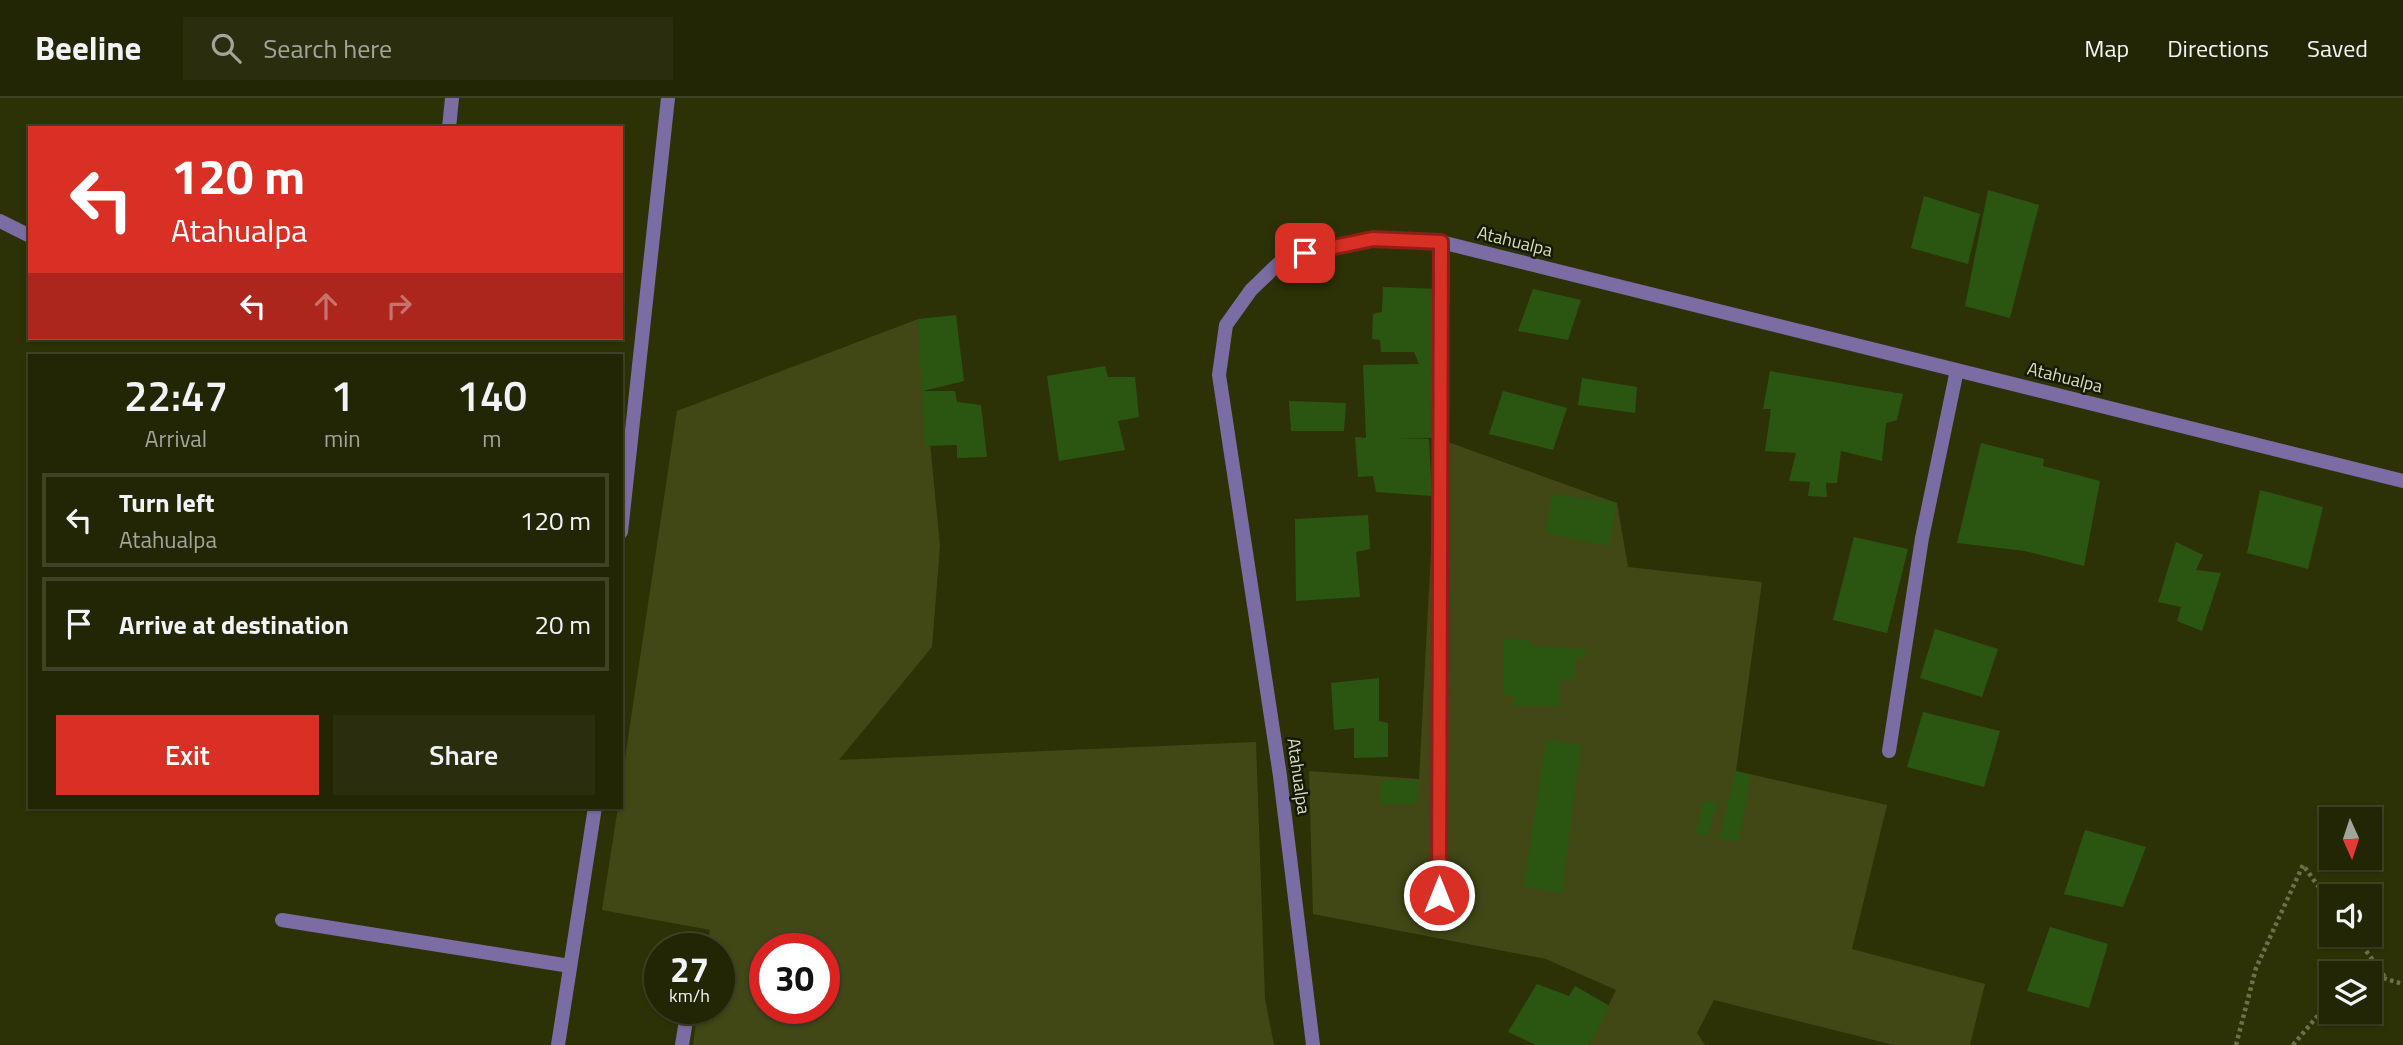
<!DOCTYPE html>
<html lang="en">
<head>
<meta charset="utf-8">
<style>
  body { margin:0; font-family:"Titillium Web",sans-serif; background:#2a2e0e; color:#f1f3f6; height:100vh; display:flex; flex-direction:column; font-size:26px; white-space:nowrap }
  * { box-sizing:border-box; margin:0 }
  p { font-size:23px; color:#a2a59a }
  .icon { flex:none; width:38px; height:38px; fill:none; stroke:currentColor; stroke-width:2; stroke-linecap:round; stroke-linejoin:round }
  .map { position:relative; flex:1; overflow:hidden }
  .sheet { position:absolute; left:28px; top:256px; width:595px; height:455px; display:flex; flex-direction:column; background:#222604; border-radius:0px; box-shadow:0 2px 5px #0004,0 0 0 2px #3f4326 }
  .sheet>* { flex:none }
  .top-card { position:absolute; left:28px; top:28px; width:595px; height:214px; border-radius:0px; box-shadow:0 2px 5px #0004,0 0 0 2px #3f4326; background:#d93025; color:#fff; overflow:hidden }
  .needle { width:46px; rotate:177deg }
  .tools { position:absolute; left:2319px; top:709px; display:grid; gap:14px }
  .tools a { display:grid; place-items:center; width:63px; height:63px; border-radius:0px; background:#222604; box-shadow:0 2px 5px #0004,0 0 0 2px #3f4326; font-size:35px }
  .speed { position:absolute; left:644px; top:835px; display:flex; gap:14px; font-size:35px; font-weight:700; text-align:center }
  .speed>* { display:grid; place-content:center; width:91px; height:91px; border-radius:50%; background:#222604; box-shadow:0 2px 5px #0004,0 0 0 2px #3f4326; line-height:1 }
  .speed small { font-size:18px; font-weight:400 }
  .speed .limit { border:10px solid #d22; background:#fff; color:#111 }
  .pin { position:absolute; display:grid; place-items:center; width:60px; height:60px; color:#fff; margin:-30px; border-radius:14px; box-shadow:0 4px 10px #0006 }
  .me { position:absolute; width:77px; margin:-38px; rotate:0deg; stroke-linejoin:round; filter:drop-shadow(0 0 5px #0008) }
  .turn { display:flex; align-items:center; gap:24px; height:147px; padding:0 28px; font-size:32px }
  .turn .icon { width:91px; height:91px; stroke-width:2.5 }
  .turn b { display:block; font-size:49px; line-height:60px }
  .lanes { display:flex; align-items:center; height:66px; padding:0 28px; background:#0003; justify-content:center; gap:35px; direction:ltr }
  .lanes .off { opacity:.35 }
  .eta { display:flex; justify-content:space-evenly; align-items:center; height:119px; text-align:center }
  .eta b { font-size:42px; font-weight:600; line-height:49px }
  .cta { display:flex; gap:14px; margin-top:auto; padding:14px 28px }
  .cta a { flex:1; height:80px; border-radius:0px; background:#d93025; color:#fff; font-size:28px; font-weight:600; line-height:80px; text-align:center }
  .cta a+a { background:#2a2e0e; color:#f1f3f6 }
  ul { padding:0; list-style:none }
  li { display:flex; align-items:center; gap:21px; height:94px; margin:0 14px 10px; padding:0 14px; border:4px solid #3f4326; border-radius:0px }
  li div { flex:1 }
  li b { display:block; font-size:26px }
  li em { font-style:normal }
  header { display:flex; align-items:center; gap:42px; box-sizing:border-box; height:98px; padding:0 35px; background:#222604; border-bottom:2px solid #3f4326 }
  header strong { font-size:33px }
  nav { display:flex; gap:38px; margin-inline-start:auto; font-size:24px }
  .search { width:490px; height:63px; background:#2a2e0e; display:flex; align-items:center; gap:18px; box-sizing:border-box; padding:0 24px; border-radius:0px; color:#a2a59a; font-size:26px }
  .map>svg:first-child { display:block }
</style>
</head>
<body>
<header>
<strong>Beeline</strong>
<div class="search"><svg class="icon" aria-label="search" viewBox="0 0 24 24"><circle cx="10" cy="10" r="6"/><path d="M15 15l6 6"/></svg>Search here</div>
<nav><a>Map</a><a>Directions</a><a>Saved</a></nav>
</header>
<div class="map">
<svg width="2403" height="947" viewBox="0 0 2403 947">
  <rect width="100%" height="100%" fill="#2d3206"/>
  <path fill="#414816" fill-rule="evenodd" d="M 918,221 L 940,448 L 932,549 L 839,662 L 1256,644 L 1265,901 L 1274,947 L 693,947 L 698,910 L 719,910 L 719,850 L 707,850 L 710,832 L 602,812 L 618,709 L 621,709 L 621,687 L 677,313 ZM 765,850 L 824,850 L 824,910 L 765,910 Z
    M 1437,340 L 1617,405 L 1628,469 L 1762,484 L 1736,673 L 1887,707 L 1852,851 L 1985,886 L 1970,947 L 1894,947 L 1714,902 L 1697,935 L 1705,947 L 1589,947 L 1616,892 L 1546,861 L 1313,816 L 1309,673 L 1419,681 Z"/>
  <path fill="#2b5612" d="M 1988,92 L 2039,107 L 2010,220 L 1965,208 Z
    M 1924,98 L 1980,116 L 1968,166 L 1911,150 Z
    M 1383,189 L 1440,191 L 1437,340 L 1400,340 L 1429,341 L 1432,398 L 1376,394 L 1373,378 L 1358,379 L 1355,339 L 1366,340 L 1363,267 L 1419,266 L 1414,254 L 1381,254 L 1380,242 L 1372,241 L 1373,216 L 1382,214 Z
    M 1533,191 L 1581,202 L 1568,242 L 1518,233 Z
    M 956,217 L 964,283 L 923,293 L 955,293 L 957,304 L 981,307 L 987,359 L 957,360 L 957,347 L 925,348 L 918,221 Z
    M 1105,268 L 1108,279 L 1135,279 L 1139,319 L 1118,323 L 1125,352 L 1059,363 L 1047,278 Z
    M 1770,273 L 1903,296 L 1897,322 L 1886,325 L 1882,363 L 1841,353 L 1837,385 L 1826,385 L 1827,399 L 1808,398 L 1810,384 L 1789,383 L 1796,355 L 1765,353 L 1771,311 L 1763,311 Z
    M 1582,280 L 1637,289 L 1635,315 L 1578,307 Z
    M 1503,293 L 1567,310 L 1553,352 L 1489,336 Z
    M 1289,303 L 1346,305 L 1344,333 L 1291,333 Z
    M 1981,345 L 2044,361 L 2043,368 L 2100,383 L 2084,468 L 2025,453 L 1957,445 Z
    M 2260,392 L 2323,409 L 2308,471 L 2247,455 Z
    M 1553,396 L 1617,405 L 1609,448 L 1545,435 Z
    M 1368,417 L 1370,451 L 1356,454 L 1360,499 L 1296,503 L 1295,421 Z
    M 1854,439 L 1908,451 L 1887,535 L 1833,522 Z
    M 2176,444 L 2203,457 L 2196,472 L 2221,475 L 2202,533 L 2177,523 L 2181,509 L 2158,504 Z
    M 1935,531 L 1998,551 L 1982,599 L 1920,580 Z
    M 1504,540 L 1528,542 L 1531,548 L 1578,551 L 1586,547 L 1585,559 L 1576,561 L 1575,581 L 1560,582 L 1559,608 L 1513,608 L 1513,598 L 1503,597 Z
    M 1379,580 L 1379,623 L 1388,625 L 1388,659 L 1354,660 L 1354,630 L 1334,632 L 1331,585 Z
    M 1923,614 L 2000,633 L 1984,689 L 1907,669 Z
    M 1546,642 L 1581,647 L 1562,795 L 1524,789 Z
    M 1736,673 L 1751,677 L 1739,743 L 1719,741 Z
    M 1382,682 L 1419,682 L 1416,706 L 1379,706 Z
    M 1703,704 L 1717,704 L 1708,738 L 1695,735 Z
    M 2085,732 L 2146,749 L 2123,809 L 2064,796 Z
    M 2050,829 L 2108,846 L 2089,910 L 2027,893 Z
    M 1537,886 L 1569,898 L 1575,888 L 1610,908 L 1589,947 L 1536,947 L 1508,934 Z"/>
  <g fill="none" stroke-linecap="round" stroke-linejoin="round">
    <path stroke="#6b714a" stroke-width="4.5" stroke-dasharray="3.5 3.5" stroke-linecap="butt" d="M 2354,836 L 2385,879
      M 2359,875 L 2361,875
      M 2370,876 L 2403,886
      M 2236,947 L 2256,870 L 2303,767 L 2331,806
      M 2293,947 L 2331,902"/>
    <path stroke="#7c6ca4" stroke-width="14" d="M 449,30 L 452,0
      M 0,123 L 30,138
      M 621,434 L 668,0
      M 1889,653 L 1922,440 L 1957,272
      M 1439,797 L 1441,144
      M 282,822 L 570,868
      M 558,947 L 595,709
      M 682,947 L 688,910
      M 1313,947 L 1280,678 L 1219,277 L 1226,227 L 1251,192 L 1278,166 L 1305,155 L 1373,141 L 1441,144 L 2403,383"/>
  </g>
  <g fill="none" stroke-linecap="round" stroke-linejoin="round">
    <defs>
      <path id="route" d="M 1305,155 L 1373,141 L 1441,144 L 1439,797"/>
    </defs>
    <use href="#route" stroke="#8d1f18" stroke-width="18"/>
    <use href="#route" stroke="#d93025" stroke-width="12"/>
  </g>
  <g text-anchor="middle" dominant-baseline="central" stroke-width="5" stroke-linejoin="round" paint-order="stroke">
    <g font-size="18" fill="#d6dcbf" stroke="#161903">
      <text transform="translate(1515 143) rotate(14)">Atahualpa</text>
      <text transform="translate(2065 279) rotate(14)">Atahualpa</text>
      <text transform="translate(1299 678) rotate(82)">Atahualpa</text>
    </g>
  </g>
</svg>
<div class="tools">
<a><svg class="needle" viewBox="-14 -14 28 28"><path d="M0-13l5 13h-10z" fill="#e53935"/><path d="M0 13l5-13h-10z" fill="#a2a59a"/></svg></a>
<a><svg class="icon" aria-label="sound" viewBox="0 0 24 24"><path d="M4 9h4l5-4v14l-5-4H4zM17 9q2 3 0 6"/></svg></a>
<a><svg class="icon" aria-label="layers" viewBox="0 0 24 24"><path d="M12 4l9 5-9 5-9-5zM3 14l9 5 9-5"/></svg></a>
</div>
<div class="speed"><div>27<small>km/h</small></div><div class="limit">30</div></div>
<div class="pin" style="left:1305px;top:155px;background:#d93025"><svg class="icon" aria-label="arrive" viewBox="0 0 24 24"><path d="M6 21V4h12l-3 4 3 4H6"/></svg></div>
<svg class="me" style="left:1439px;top:797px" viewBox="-20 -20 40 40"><circle r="17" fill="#d93025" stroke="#fff" stroke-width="3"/><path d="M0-11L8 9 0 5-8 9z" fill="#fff"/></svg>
<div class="top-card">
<div class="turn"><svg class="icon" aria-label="left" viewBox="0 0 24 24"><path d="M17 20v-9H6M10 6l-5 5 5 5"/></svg><div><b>120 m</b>Atahualpa</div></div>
<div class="lanes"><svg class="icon" aria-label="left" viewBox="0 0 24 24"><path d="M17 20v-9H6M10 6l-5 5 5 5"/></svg><svg class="icon off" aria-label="ahead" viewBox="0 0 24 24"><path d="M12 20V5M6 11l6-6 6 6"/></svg><svg class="icon off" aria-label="right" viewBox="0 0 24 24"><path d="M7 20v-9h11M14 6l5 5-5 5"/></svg></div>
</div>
<section class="sheet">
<div class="eta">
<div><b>22:47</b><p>Arrival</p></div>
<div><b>1</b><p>min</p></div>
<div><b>140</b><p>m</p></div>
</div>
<ul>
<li><svg class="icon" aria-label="left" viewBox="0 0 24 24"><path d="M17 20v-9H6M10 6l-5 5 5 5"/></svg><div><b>Turn left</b><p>Atahualpa</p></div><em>120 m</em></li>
<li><svg class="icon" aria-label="arrive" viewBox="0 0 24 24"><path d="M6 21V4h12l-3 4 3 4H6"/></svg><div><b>Arrive at destination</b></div><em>20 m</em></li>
</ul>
<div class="cta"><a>Exit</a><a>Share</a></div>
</section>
</div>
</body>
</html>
